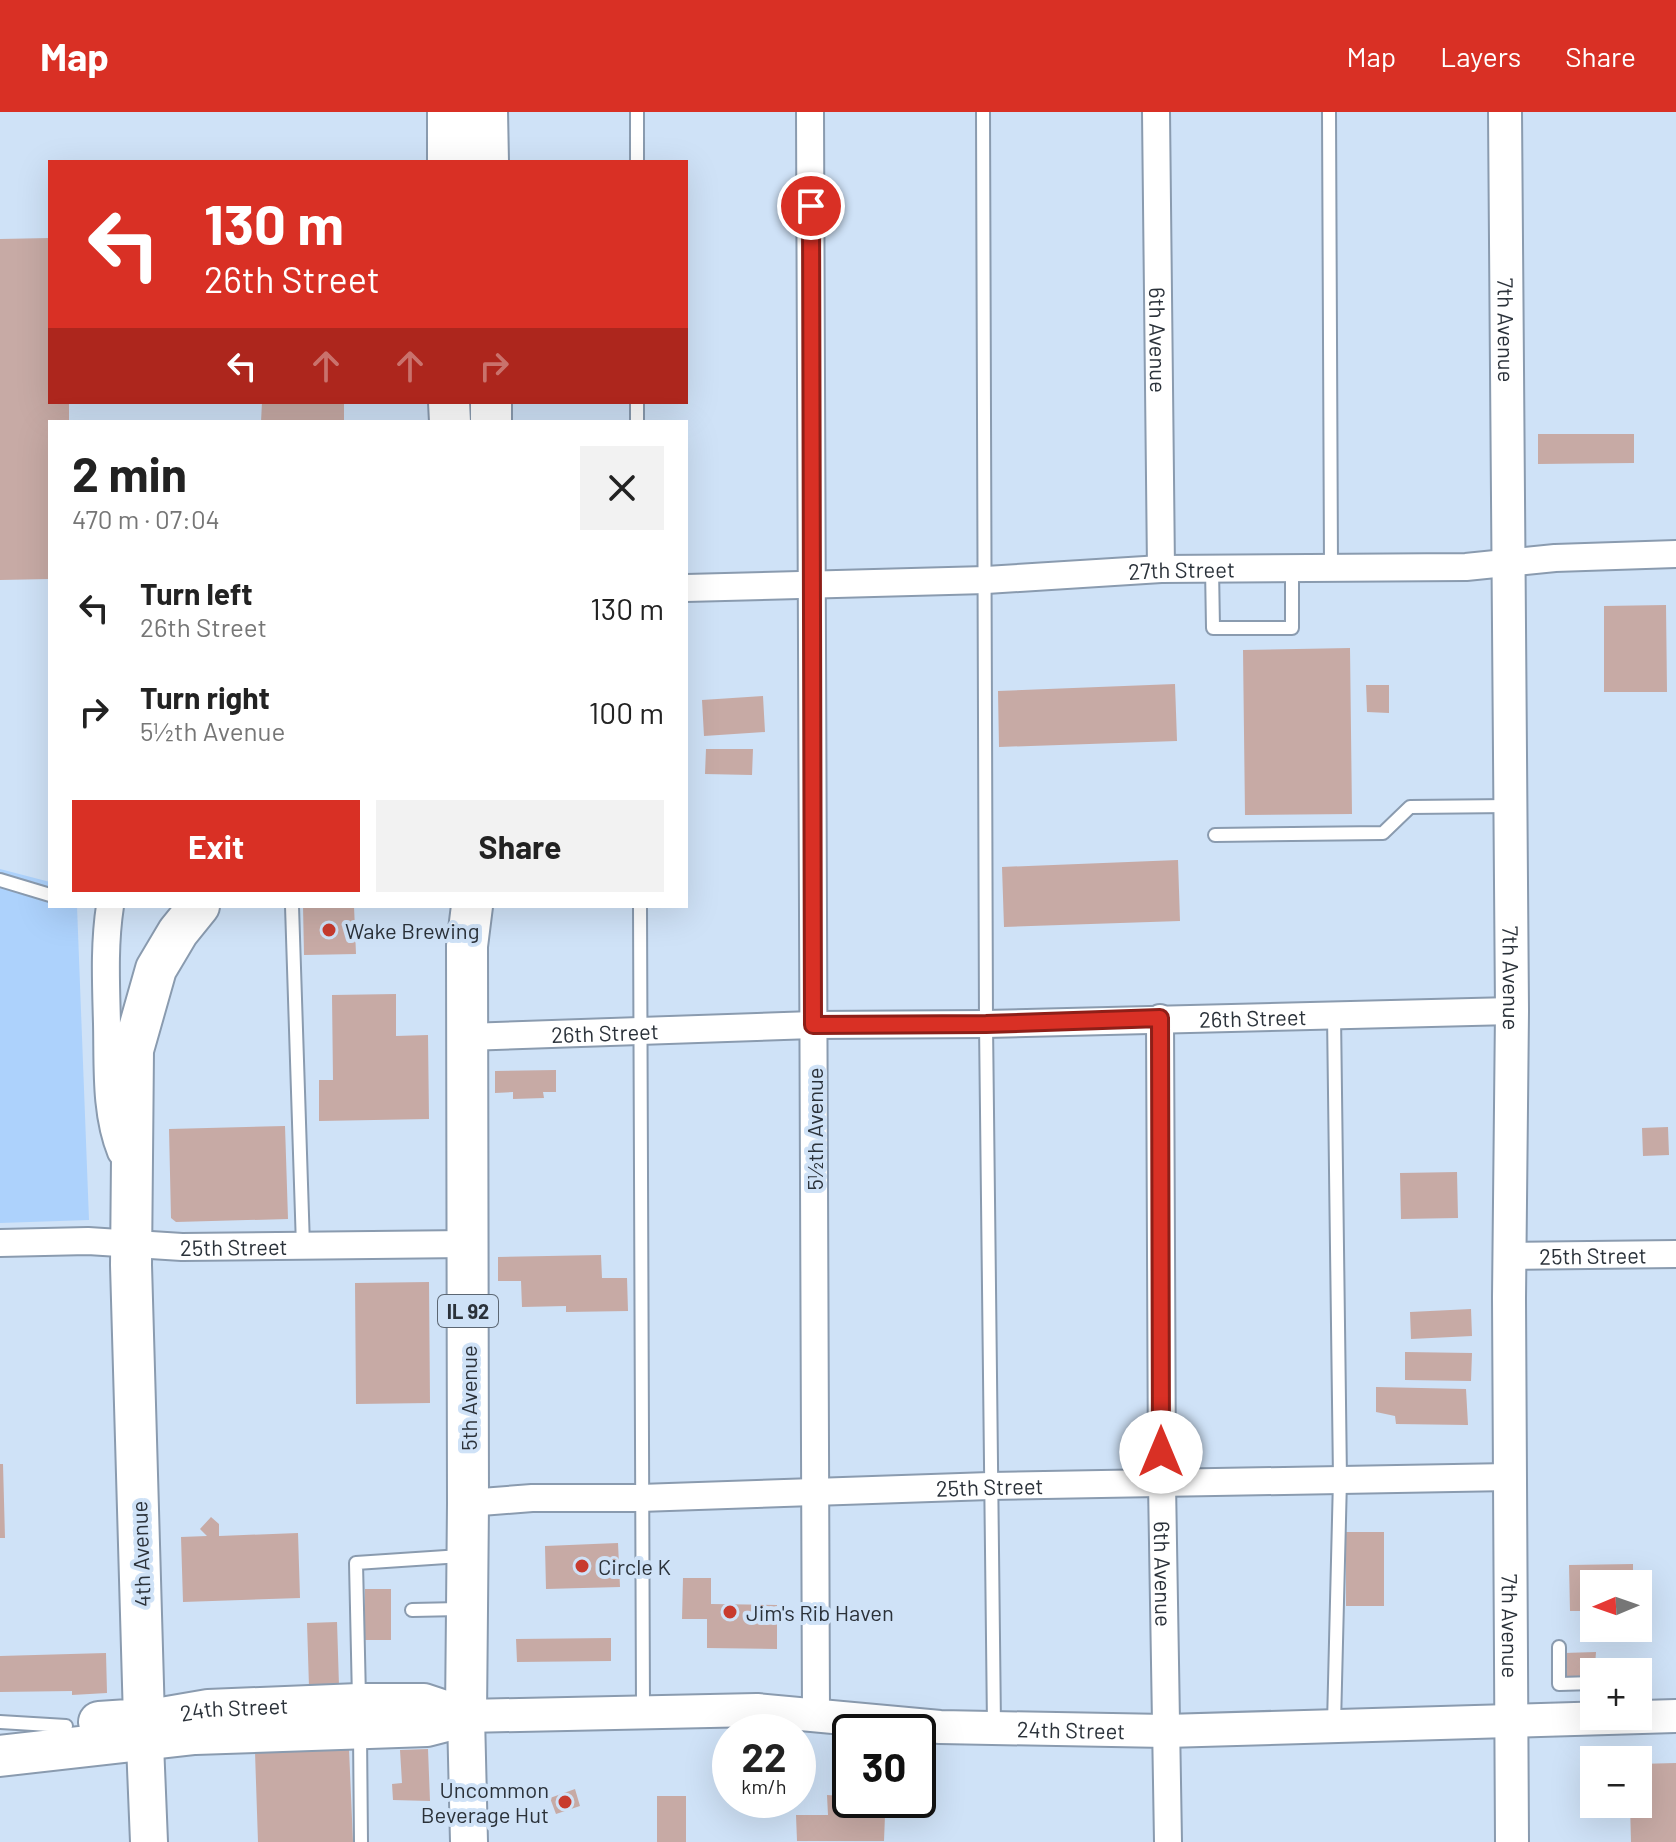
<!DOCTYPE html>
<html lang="en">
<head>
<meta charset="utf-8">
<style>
  body { margin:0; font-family:Barlow,sans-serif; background:#f2f2f2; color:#222; height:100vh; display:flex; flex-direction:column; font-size:30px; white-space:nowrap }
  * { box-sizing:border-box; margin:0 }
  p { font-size:26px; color:#767676 }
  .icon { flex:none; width:44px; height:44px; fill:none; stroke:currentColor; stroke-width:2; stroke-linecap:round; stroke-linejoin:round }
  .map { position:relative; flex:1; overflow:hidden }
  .drawer { position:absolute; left:48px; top:308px; width:640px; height:488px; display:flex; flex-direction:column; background:#fff; border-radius:0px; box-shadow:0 8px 32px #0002 }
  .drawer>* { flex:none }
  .banner { position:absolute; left:48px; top:48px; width:640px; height:244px; border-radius:0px; box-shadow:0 8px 32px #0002; background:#d93025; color:#fff; overflow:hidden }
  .needle { width:52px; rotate:268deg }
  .buttons { position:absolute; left:1580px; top:1458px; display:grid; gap:16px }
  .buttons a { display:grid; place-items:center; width:72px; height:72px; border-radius:0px; background:#fff; box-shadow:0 8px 32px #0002; font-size:40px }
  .speed { position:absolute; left:712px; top:1602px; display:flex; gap:16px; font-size:40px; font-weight:700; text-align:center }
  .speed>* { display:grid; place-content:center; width:104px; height:104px; border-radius:50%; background:#fff; box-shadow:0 8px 32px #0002; line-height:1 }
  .speed small { font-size:20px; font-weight:400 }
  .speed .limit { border:4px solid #111; border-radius:12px; background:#fff; color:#111 }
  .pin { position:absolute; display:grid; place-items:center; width:68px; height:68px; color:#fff; margin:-34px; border:4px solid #fff; border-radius:50%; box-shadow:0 2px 8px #0007 }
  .me { position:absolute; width:88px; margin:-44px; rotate:0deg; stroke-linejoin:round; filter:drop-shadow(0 0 6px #0008) }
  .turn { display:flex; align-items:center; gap:28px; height:168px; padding:0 24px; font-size:36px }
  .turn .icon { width:104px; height:104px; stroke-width:2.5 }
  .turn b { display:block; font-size:56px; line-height:68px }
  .lanes { display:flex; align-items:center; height:76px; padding:0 24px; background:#0003; justify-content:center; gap:40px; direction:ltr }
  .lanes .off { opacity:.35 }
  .round { display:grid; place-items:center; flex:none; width:84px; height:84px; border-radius:0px; background:#f2f2f2 }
  .headline { display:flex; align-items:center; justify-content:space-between; height:136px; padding:0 24px }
  h1 { font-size:48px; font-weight:700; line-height:60px }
  .button { display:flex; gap:16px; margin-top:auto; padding:16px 24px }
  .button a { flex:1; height:92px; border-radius:0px; background:#d93025; color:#fff; font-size:32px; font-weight:700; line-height:92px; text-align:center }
  .button a+a { background:#f2f2f2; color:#222 }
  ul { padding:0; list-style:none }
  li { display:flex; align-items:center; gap:24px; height:104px; padding:0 24px }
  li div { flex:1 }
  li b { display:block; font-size:30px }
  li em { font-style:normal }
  header { display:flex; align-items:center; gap:48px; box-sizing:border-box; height:112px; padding:0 40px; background:#d93025; color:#fff }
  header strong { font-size:38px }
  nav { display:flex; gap:44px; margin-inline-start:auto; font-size:28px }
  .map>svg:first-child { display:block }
</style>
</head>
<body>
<header>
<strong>Map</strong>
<nav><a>Map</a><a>Layers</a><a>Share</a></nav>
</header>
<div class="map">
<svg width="1676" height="1730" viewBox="0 0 1676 1730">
  <rect width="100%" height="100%" fill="#cfe2f7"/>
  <path fill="#add2fc" d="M 0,757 L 50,770 L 50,794 L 77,794 L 89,1108 L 0,1111 Z"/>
  <path fill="#c7aaa5" d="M 50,126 L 50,290 L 69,290 L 69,310 L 50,310 L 50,467 L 0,468 L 0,127 Z
    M 262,290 L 344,290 L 344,310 L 261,310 Z
    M 1538,322 L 1634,322 L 1634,351 L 1538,352 Z
    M 1666,493 L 1667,580 L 1604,580 L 1604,494 Z
    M 1350,536 L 1352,702 L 1245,703 L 1243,538 Z
    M 1175,572 L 1177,629 L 999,635 L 998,579 Z
    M 1366,573 L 1389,573 L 1389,601 L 1367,600 Z
    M 763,584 L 765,620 L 704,624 L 702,588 Z
    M 706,637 L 753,637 L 752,663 L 705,662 Z
    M 1178,748 L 1180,809 L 1004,815 L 1002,755 Z
    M 303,794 L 354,794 L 356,842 L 304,843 Z
    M 396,882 L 396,924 L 428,923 L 429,1007 L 319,1009 L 319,968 L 333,968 L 332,883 Z
    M 556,958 L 556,980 L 543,980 L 544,986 L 513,987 L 513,980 L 495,981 L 495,959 Z
    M 285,1014 L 288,1107 L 176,1110 L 171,1106 L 169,1017 Z
    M 1668,1015 L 1669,1043 L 1643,1044 L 1642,1016 Z
    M 1457,1060 L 1458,1106 L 1401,1107 L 1400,1061 Z
    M 601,1143 L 602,1166 L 627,1166 L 628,1199 L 566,1200 L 566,1194 L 522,1195 L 521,1169 L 498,1169 L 498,1145 Z
    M 429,1170 L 430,1291 L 356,1292 L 355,1171 Z
    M 1471,1197 L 1472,1224 L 1411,1227 L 1410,1200 Z
    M 1405,1240 L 1472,1241 L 1471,1269 L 1405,1268 Z
    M 1376,1275 L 1466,1277 L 1468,1313 L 1396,1312 L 1395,1304 L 1376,1300 Z
    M 0,1352 L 3,1352 L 5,1426 L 0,1426 Z
    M 211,1405 L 219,1412 L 219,1424 L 298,1421 L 300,1486 L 183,1490 L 181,1425 L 207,1424 L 200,1417 Z
    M 1346,1420 L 1384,1420 L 1384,1494 L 1346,1494 Z
    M 618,1431 L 620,1475 L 546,1477 L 545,1434 Z
    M 1633,1452 L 1633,1472 L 1594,1472 L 1594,1499 L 1570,1499 L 1569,1453 Z
    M 683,1466 L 711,1466 L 711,1492 L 777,1493 L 777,1537 L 707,1536 L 707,1507 L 682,1507 Z
    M 365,1477 L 391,1477 L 391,1528 L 365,1528 Z
    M 337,1510 L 339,1574 L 309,1575 L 307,1511 Z
    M 611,1526 L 611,1549 L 517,1550 L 516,1527 Z
    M 1596,1540 L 1594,1567 L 1564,1568 L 1564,1541 Z
    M 106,1541 L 107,1581 L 72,1583 L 72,1579 L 0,1580 L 0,1544 Z
    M 349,1637 L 353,1730 L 258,1730 L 255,1640 Z
    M 428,1637 L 430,1689 L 393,1688 L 392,1672 L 402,1671 L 400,1638 Z
    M 1676,1651 L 1676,1730 L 1631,1730 L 1630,1692 L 1638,1692 L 1638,1652 Z
    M 575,1677 L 580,1694 L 556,1702 L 550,1686 Z
    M 827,1683 L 842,1684 L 842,1687 L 861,1690 L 862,1703 L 885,1703 L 884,1729 L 797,1729 L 796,1703 L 828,1703 Z
    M 657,1684 L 686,1684 L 686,1730 L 657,1730 Z"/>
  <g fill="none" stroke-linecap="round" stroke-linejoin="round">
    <defs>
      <path id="service" d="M 637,0 L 637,50
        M 983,0 L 986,912 L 994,1614
        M 1329,0 L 1331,455
        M 637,310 L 637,290
        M 1212,456 L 1213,516 L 1292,516 L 1292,456
        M 1215,723 L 1383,721 L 1410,695 L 1510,694
        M 0,768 L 50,783
        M 292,794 L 303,1134
        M 640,794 L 643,1597
        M 1334,903 L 1340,1367 L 1334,1612
        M 412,1498 L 460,1497
        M 1559,1535 L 1559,1572 L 1594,1571
        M 359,1587 L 356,1451 L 461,1444
        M 0,1610 L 66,1614
        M 360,1621 L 361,1730"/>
      <g id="minor">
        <path d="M 810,0 L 816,1602"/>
        <path id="s1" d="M 1156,0 L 1161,457"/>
        <path id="s2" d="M 686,476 L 986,468 L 1161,457 L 1466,455 L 1555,446 L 1676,442"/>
        <path d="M 110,794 C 104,833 106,872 107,912 C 108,954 105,1001 121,1040"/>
        <path id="s3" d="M 1160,906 L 1162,1371 L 1168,1730"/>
        <path id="s4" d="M 467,925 L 813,913 L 986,912 L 1512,899"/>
        <path id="s5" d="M 0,1131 L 88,1129 L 182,1135 L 467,1132"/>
        <path id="s6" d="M 1509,1144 L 1676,1142"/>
        <path id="s7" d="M 468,1391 L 532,1386 L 640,1386 L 990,1374 L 1510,1365"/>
      </g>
      <g id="tertiary">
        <path id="s8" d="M 1505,0 L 1512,899 L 1509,1186 L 1512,1730"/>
        <path id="s9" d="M 466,1604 L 757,1598 L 940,1615 L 1166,1619 L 1676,1604"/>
      </g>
      <g id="secondary">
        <path id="s10" d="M 149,1730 L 144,1607 L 208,1596 L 359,1590 L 424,1590 L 466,1604 L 469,1730"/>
      </g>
      <path id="primary" d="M 448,0 L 448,50
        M 487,0 L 488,50
        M 449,290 L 450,310
        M 491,290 L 491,310
        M 99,1610 L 144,1607 L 131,1153 L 133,938 L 156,857 L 178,820 L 199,794
        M 0,1644 L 195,1622 L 427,1614 L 466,1604 L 468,1391 L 467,834 L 472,794"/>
    </defs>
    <use href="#service" stroke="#8a9baf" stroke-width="16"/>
    <use href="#minor" stroke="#8a9baf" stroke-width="30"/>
    <use href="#tertiary" stroke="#8a9baf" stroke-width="36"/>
    <use href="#secondary" stroke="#8a9baf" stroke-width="40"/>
    <use href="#primary" stroke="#8a9baf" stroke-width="44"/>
    <use href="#service" stroke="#fff" stroke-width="12"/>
    <use href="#minor" stroke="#fff" stroke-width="26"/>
    <use href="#tertiary" stroke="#fff" stroke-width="32"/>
    <use href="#secondary" stroke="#fff" stroke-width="36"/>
    <use href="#primary" stroke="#fff" stroke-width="40"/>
  </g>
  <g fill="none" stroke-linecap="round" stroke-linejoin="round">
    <defs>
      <path id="route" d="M 811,94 L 813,913 L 986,912 L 1160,906 L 1161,1340"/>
    </defs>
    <use href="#route" stroke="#8d1f18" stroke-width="20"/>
    <use href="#route" stroke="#d93025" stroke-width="14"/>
  </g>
  <g fill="#c83b2e" stroke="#cfe2f7" stroke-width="3">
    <circle cx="329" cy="818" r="8"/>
    <circle cx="582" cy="1454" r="8"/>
    <circle cx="730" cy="1500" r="8"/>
    <circle cx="565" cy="1690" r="8"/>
  </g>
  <g text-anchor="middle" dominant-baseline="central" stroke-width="8" stroke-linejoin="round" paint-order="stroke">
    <rect fill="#cfe2f7" stroke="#5c6773" stroke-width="2" x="438" y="1183" width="60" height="32" rx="6"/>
    <g font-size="20" font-weight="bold" fill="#2b323a">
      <text x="468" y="1199">IL 92</text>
    </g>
    <g font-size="22" fill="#2b323a" stroke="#cfe2f7">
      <text stroke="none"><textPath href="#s8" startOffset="218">7th Avenue</textPath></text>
      <text stroke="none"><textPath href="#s1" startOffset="228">6th Avenue</textPath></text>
      <text stroke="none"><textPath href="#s2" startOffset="496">27th Street</textPath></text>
      <text stroke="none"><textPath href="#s8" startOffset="866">7th Avenue</textPath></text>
      <text stroke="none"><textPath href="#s4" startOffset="786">26th Street</textPath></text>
      <text stroke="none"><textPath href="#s4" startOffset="138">26th Street</textPath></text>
      <text transform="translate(814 1017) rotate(-90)">5½th Avenue</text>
      <text stroke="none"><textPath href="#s5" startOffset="234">25th Street</textPath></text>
      <text stroke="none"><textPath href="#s6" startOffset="84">25th Street</textPath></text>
      <text transform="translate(468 1286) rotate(-90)">5th Avenue</text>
      <text stroke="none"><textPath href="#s7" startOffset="522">25th Street</textPath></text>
      <text transform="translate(140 1442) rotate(-92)">4th Avenue</text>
      <text stroke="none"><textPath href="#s3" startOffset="556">6th Avenue</textPath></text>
      <text stroke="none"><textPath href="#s8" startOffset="1514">7th Avenue</textPath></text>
      <text stroke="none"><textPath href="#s10" startOffset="214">24th Street</textPath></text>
      <text stroke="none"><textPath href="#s9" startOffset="606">24th Street</textPath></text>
    </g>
    <g font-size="22" fill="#2b323a" stroke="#cfe2f7" text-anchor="start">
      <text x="345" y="818">Wake Brewing</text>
      <text x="598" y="1454">Circle K</text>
      <text x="746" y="1500">Jim's Rib Haven</text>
      <text x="549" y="1677" text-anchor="end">Uncommon<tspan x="549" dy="25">Beverage Hut</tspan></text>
    </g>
  </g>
</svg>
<div class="buttons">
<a><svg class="needle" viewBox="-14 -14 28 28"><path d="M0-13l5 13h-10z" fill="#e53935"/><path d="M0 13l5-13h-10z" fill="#767676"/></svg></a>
<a>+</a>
<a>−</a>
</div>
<div class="speed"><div>22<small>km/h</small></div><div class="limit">30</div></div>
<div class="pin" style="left:811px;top:94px;background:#d93025"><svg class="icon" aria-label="arrive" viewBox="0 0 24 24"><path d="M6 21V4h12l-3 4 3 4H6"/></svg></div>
<svg class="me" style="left:1161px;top:1340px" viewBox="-20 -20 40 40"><circle r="19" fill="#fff"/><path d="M0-13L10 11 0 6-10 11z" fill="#d93025"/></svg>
<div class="banner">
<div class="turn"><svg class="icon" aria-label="left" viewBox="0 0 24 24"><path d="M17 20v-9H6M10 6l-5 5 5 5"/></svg><div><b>130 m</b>26th Street</div></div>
<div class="lanes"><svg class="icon" aria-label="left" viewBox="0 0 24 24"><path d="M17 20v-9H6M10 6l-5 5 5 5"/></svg><svg class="icon off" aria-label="ahead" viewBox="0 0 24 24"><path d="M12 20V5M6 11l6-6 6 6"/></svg><svg class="icon off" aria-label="ahead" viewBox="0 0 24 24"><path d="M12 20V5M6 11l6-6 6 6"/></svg><svg class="icon off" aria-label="right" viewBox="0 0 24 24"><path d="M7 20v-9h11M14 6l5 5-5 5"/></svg></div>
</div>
<section class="drawer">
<div class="headline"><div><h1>2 min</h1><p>470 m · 07:04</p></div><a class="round"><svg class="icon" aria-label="close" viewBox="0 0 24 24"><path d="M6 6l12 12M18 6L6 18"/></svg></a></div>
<ul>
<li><svg class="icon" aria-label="left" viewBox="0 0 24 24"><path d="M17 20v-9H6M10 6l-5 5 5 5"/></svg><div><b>Turn left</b><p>26th Street</p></div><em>130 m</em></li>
<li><svg class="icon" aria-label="right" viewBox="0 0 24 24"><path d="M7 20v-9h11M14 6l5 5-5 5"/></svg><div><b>Turn right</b><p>5½th Avenue</p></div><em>100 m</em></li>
</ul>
<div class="button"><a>Exit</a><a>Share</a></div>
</section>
</div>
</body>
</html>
